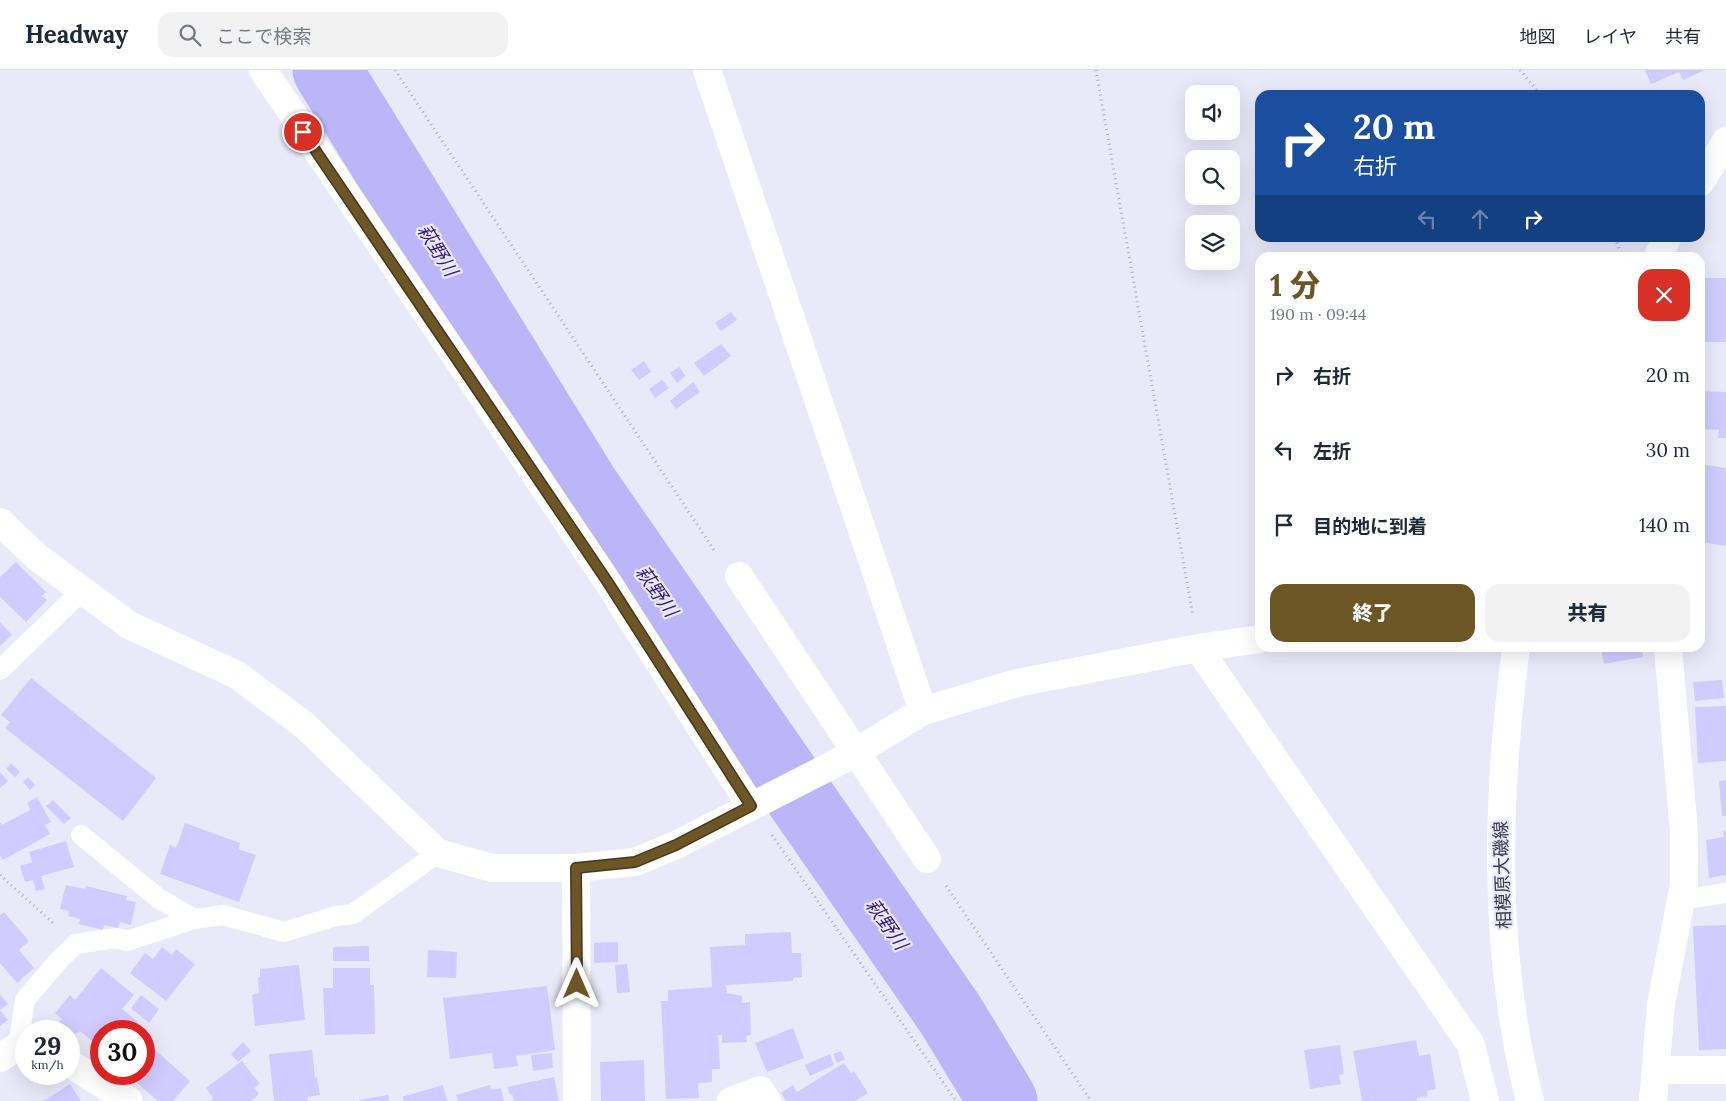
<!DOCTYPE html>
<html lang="ja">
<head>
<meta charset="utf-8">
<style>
  body { margin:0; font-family:Lora,"Noto Sans JP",serif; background:#f2f2f3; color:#1f2937; height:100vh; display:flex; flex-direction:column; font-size:19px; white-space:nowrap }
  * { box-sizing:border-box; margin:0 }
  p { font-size:16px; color:#747a83 }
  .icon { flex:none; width:28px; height:28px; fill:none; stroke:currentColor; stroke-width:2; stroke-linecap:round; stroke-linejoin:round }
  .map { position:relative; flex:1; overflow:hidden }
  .sheet { position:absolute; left:1255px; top:182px; width:450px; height:400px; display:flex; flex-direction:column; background:#fff; border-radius:15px; box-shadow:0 5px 20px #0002 }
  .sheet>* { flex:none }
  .top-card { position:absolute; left:1255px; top:20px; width:450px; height:152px; border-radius:15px; box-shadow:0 5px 20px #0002; background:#1a4fa0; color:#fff; overflow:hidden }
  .controls { position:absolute; left:1185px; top:15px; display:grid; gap:10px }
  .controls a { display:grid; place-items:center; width:55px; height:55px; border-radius:10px; background:#fff; box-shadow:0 5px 20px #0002; font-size:25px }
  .speed { position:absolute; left:15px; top:950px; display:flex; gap:10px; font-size:25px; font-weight:700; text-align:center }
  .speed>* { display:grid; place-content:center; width:65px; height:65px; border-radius:50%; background:#fff; box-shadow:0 5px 20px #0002; line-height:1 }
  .speed small { font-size:12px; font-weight:400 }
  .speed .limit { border:8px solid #d22; background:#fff; color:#111 }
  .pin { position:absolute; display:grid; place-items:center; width:42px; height:42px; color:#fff; margin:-21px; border:2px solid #fff; border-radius:50%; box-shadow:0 1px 5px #0007 }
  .me { position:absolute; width:55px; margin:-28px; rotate:0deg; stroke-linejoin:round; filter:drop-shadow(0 0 4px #0008) }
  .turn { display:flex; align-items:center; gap:18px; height:105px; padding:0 15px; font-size:22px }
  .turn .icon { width:65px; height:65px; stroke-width:2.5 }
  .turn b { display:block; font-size:35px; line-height:42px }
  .lanes { display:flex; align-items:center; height:48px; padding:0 15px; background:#0003; justify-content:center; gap:25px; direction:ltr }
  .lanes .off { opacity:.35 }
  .round { display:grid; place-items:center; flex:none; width:52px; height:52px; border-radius:15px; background:#f2f2f3 }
  .headline { display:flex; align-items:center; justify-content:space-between; height:85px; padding:0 15px }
  h1 { font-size:30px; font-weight:800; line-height:38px; color:#6d5626 }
  .button { display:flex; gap:10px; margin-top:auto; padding:10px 15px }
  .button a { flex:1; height:58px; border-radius:15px; background:#6d5626; color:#fff; font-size:20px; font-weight:800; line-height:58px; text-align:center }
  .button a+a { background:#f2f2f3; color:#1f2937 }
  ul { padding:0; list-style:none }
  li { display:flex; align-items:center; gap:15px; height:75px; padding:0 15px }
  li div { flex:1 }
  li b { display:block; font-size:19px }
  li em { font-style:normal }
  header { display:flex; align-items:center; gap:30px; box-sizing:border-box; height:70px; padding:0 25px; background:#fff; border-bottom:1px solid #e0e1e3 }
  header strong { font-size:24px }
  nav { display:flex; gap:28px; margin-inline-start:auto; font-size:18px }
  .search { width:350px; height:45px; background:#f2f2f3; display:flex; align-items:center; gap:12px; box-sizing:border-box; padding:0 18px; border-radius:15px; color:#747a83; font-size:19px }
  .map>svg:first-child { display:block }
</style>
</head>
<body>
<header>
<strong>Headway</strong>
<div class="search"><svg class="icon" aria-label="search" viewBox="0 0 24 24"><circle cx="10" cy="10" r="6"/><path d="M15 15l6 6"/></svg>ここで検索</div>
<nav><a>地図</a><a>レイヤ</a><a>共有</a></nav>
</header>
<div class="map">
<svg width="1726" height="1031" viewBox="0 0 1726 1031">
  <rect width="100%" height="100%" fill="#eae9fa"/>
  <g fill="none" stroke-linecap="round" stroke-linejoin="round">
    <path stroke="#bcb5f7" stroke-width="69" d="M 327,0 L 585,417 L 950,944 L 1003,1031"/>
  </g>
  <path fill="#d0ccff" d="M 1645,0 L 1705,0 L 1683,10 L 1679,2 L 1651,14 Z
    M 1703,208 L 1726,208 L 1726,272 L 1704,272 Z
    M 731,242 L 737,250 L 721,261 L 715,253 Z
    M 721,274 L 731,286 L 704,306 L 694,293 Z
    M 644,291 L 651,302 L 639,310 L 631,300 Z
    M 679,297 L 686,306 L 677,313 L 670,303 Z
    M 662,310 L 669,318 L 655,328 L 649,319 Z
    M 693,312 L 700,322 L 676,339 L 670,331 Z
    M 1700,321 L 1726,322 L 1726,368 L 1718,368 L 1719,360 L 1700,359 Z
    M 1700,394 L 1726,398 L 1726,476 L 1700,472 Z
    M 16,492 L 46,522 L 42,526 L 47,530 L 26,552 L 0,527 L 0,507 Z
    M 0,552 L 12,565 L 0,576 Z
    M 1601,578 L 1642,578 L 1643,587 L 1604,594 Z
    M 31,608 L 156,708 L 123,751 L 5,658 L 10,652 L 1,645 Z
    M 1722,610 L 1724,628 L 1695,631 L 1693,612 Z
    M 1726,636 L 1726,691 L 1698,693 L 1695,637 Z
    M 11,693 L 20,702 L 15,707 L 6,699 Z
    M 0,702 L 8,711 L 0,718 Z
    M 28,707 L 35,715 L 30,720 L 23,712 Z
    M 1726,710 L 1726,746 L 1722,746 L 1719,711 Z
    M 37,727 L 51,752 L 45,755 L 50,764 L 3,790 L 0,785 L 0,752 L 2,755 L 30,740 L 27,733 Z
    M 53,730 L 71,748 L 64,754 L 46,736 Z
    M 185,753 L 240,773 L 238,779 L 256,785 L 239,832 L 160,804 L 170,775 L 176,778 Z
    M 1723,761 L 1726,761 L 1726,805 L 1709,808 L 1706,770 L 1724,767 Z
    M 66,771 L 74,797 L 41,806 L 45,819 L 36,821 L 33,810 L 25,812 L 20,796 L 32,792 L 29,782 Z
    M 66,815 L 85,819 L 86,816 L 127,826 L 126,830 L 136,832 L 131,855 L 120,852 L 118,858 L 104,855 L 103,860 L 79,854 L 80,849 L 68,846 L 69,841 L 60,839 Z
    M 4,842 L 29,871 L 19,880 L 34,898 L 17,913 L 0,893 L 0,845 Z
    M 1726,855 L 1726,979 L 1699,980 L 1693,856 Z
    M 791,862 L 792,883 L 801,883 L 802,907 L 793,908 L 793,911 L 726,915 L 727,923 L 742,926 L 742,933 L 750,932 L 751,965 L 746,966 L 747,972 L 722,973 L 722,965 L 718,965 L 720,999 L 712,999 L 712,1012 L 698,1013 L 699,1028 L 666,1029 L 661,931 L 668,931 L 668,920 L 712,917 L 710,877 L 745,875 L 745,864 Z
    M 618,872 L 618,892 L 594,893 L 594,873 Z
    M 369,876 L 369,891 L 333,891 L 333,877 Z
    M 162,877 L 172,885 L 176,879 L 195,894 L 166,931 L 130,903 L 145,883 L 153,889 Z
    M 428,880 L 457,882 L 456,908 L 427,907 Z
    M 627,894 L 630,922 L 617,923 L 615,895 Z
    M 299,895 L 305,950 L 255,956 L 252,925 L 259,923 L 258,907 L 260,907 L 260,899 Z
    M 101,898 L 134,925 L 122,939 L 139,953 L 133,961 L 101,961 L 101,974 L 98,972 L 96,974 L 80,961 L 75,965 L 59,952 L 62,949 L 55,943 L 70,925 L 75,930 Z
    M 333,898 L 370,898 L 370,915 L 374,915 L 375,964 L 325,965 L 323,918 L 333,918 Z
    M 547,916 L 555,980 L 516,986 L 518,996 L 494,999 L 492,983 L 450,989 L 443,928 Z
    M 0,924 L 8,934 L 0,940 L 8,950 L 0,956 Z
    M 141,925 L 159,939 L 149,953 L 131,938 Z
    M 793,958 L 804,988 L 767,1002 L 755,973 Z
    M 144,970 L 190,1011 L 173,1031 L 158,1031 L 130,1007 L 133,1004 L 144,1004 Z
    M 1416,970 L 1419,986 L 1430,984 L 1436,1019 L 1427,1021 L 1428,1026 L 1417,1028 L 1417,1031 L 1362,1031 L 1353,981 Z
    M 243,972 L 251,981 L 238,992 L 231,984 Z
    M 1340,975 L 1344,1004 L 1339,1005 L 1341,1014 L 1310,1019 L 1304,980 Z
    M 312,980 L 315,1008 L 317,1007 L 320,1025 L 307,1027 L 308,1031 L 274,1031 L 269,984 Z
    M 841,981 L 845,989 L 837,993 L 833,984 Z
    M 552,983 L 553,998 L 533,1001 L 531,985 Z
    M 830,984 L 834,995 L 810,1006 L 805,995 Z
    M 644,990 L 645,1031 L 601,1031 L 600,992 Z
    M 242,991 L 260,1014 L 254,1018 L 259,1024 L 251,1031 L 210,1031 L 213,1028 L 206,1018 Z
    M 844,993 L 851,1003 L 854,1001 L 868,1023 L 855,1031 L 786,1031 L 781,1023 L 793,1015 L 797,1022 Z
    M 554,1007 L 559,1031 L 514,1031 L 512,1024 L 510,1025 L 507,1017 Z
    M 70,1014 L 81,1031 L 44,1031 Z
    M 443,1015 L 447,1031 L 404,1031 L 402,1027 Z
    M 490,1015 L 491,1020 L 501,1018 L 504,1031 L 458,1031 L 456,1025 Z
    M 388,1025 L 389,1031 L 359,1031 L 359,1030 Z"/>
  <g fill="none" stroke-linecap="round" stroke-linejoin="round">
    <path stroke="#afaebd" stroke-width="3" stroke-dasharray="1 4" stroke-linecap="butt" d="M 395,0 L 716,483
      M 1096,0 L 1193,546
      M 1520,0 L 1541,25
      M 1615,168 L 1622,186
      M 772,765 L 956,1031
      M 0,805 L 53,853
      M 946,816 L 1091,1031"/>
    <path stroke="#fff" stroke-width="20" d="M 0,600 L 83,520
      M 81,765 L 158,828 L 194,849 L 223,845 L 284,862 L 336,846 L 353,844 L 438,783
      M 1681,830 L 1726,823
      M 18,976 L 25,930 L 60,889 L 76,874 L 116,868 L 127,871 L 194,849"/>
    <path stroke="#fff" stroke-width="28" d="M 263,0 L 607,511 L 751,736
      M 707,0 L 923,641
      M 0,452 L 37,487 L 129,555 L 237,605 L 304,655 L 438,783 L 492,798 L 576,798 L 635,792 L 676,775 L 848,687 L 923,641 L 1017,613 L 1198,578 L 1260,569
      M 739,506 L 927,789
      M 1198,578 L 1471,975 L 1485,1031
      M 576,798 L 577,1031
      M 0,988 L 18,976 L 26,976
      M 69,993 L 129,1031
      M 1657,1000 L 1726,1000
      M 731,1031 L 760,1020 L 767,1031
      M 1653,1031 L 1661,934 L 1684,814 L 1684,762 L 1668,578"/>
    <path stroke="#fff" stroke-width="28" d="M 1700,113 L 1726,71
      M 1657,188 L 1667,168
      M 1516,578 C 1496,729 1492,882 1530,1031"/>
  </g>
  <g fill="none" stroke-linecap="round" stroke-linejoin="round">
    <defs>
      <path id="route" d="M 303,62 L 607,511 L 751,736 L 676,775 L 635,792 L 576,798 L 577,914"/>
    </defs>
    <use href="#route" stroke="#473819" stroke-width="12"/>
    <use href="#route" stroke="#6d5626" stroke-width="9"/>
  </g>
  <g text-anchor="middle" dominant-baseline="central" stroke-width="4.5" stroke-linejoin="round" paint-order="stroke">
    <g font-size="18" fill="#3a3a45" stroke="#eae9fa">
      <text transform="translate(1502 805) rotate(-92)">相模原大磯線</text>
    </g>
    <g font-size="19" font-style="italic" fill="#361c79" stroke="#eae9fa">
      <text transform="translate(438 180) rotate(58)">萩野川</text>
      <text transform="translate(657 521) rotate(55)">萩野川</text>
      <text transform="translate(887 854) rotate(55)">萩野川</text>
    </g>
  </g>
</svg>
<div class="controls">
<a><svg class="icon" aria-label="sound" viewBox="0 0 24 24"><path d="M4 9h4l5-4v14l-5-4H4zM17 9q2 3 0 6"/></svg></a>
<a><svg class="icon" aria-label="search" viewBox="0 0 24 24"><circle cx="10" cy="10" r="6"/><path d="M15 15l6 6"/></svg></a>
<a><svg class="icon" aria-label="layers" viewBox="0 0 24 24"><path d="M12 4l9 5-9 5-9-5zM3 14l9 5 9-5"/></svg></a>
</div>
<div class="speed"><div>29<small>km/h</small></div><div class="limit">30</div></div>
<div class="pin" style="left:303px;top:62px;background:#d93025"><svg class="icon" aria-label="arrive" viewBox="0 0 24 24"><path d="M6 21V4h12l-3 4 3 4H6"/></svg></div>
<svg class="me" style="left:577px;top:914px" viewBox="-20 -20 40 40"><path d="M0-17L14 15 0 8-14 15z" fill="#6d5626" stroke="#fff" stroke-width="4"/></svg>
<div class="top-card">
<div class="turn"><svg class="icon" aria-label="right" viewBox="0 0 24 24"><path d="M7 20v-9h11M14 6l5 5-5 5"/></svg><div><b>20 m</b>右折</div></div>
<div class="lanes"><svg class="icon off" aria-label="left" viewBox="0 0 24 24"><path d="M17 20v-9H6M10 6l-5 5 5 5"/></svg><svg class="icon off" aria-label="ahead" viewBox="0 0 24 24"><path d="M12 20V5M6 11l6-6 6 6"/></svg><svg class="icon" aria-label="right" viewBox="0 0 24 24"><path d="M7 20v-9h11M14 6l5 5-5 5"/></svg></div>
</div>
<section class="sheet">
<div class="headline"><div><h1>1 分</h1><p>190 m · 09:44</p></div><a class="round" style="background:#d93025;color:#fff"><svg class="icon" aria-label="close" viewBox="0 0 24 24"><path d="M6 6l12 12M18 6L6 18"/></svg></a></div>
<ul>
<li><svg class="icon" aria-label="right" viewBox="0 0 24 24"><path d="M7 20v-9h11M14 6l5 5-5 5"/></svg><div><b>右折</b></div><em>20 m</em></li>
<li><svg class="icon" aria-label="left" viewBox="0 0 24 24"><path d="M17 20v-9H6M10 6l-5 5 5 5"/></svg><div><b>左折</b></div><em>30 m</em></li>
<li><svg class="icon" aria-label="arrive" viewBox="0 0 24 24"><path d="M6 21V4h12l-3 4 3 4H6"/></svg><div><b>目的地に到着</b></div><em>140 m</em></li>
</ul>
<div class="button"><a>終了</a><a>共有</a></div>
</section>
</div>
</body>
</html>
